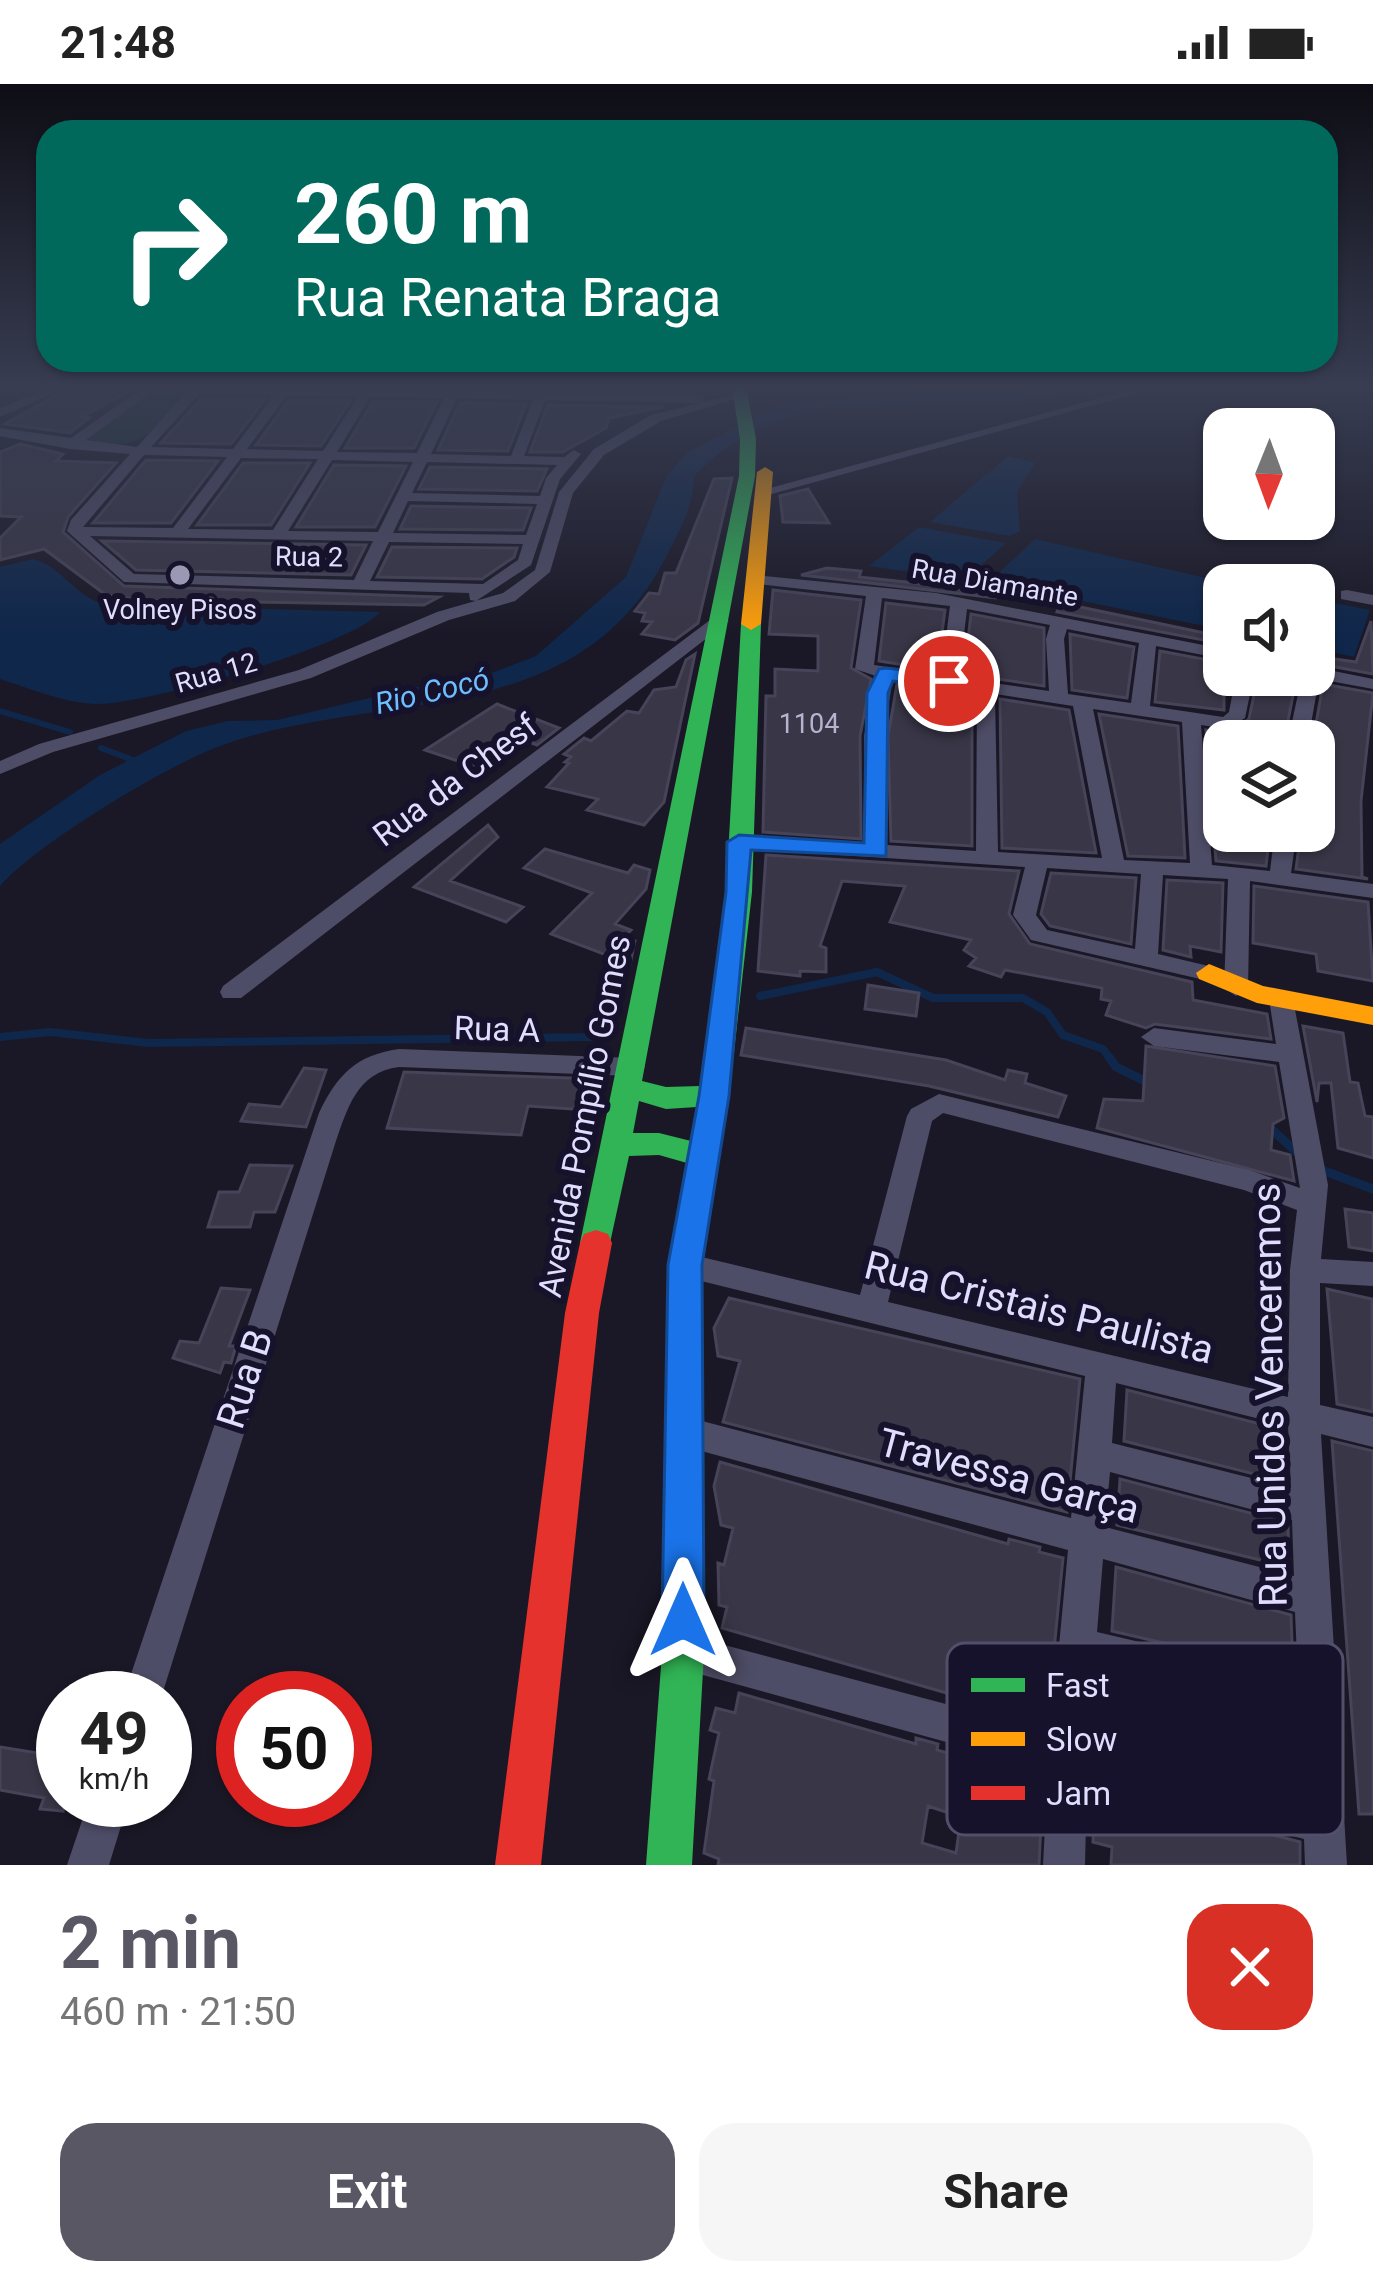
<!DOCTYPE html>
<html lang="en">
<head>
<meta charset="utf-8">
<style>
  body { margin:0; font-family:Roboto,sans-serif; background:#f6f6f6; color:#222; height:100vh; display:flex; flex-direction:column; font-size:45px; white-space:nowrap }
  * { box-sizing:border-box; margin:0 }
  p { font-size:39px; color:#767676 }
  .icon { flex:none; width:66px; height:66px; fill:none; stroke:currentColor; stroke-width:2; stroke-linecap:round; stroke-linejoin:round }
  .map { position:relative; height:1781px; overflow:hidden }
  .panel { display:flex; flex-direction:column; background:#fff; flex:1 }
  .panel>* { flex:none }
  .hud { position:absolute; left:36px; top:36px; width:1302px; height:252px; border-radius:36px; box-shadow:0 3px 9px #0004; background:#00695c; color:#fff; overflow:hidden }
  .needle { width:78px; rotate:181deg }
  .tools { position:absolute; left:1203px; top:324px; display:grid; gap:24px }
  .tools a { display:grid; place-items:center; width:132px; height:132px; border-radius:24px; background:#fff; box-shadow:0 3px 9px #0004; font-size:60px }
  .speed { position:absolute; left:36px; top:1587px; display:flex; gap:24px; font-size:60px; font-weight:700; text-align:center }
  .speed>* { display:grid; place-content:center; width:156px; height:156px; border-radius:50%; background:#fff; box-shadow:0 3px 9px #0004; line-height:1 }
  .speed small { font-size:30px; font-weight:400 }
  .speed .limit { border:18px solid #d22; background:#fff; color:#111 }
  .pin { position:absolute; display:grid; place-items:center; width:102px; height:102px; color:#fff; margin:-51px; border:6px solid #fff; border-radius:50%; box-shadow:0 3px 12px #0007 }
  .me { position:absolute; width:132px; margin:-66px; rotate:0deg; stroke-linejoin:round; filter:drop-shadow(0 0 9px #0008) }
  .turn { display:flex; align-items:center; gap:42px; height:252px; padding:0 60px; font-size:54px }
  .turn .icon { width:156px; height:156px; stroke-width:2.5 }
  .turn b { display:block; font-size:84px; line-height:102px }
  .round { display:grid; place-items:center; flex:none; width:126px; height:126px; border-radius:36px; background:#f6f6f6 }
  .headline { display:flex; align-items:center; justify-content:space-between; height:204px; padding:0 60px }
  h1 { font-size:72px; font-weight:700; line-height:90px; color:#585763 }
  .button { display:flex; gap:24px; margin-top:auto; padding:24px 60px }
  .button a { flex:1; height:138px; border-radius:36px; background:#585763; color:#fff; font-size:48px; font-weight:700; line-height:138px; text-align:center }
  .button a+a { background:#f6f6f6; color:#222 }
  .status { display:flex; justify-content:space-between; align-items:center; height:84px; padding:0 60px; background:#fff; direction:ltr }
  .status svg { height:33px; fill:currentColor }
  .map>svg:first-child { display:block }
</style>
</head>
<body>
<div class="status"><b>21:48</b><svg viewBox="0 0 49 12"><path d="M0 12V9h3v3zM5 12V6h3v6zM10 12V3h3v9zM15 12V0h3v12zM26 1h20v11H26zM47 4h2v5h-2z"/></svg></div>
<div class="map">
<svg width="1373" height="1781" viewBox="0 0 1373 1781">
  <rect width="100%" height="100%" fill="#1a1826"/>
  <path fill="#163232" d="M 154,303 L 191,303 C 155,343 145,371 86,356 Z"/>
  <path fill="#0f274b" d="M 1035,303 L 1089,303 L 1027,316 L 821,325 C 773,334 728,357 694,392 C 693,426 679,447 664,477 C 571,651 369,604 215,664 C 161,685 37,760 0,802 L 0,760 L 100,691 L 186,647 L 228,637 L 277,636 L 416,603 L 460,601 L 536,572 L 626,493 L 667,391 L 687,369 L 778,320 Z
    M 1008,372 L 1035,379 L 1017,408 L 1020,447 L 1009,452 L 930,438 Z
    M 919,443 L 1006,459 L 965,496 L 869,482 Z
    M 1035,455 L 1237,501 L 1224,501 L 1224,546 L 989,498 Z
    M 33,475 C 64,483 76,516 109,521 L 380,528 C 352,562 146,620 99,620 C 66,620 32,605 0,595 L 0,483 Z
    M 1314,515 L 1370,526 L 1354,573 L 1314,564 Z"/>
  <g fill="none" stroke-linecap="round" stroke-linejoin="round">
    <path stroke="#0f274b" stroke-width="6" d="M 0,627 L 70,648
      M 101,664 L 133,676"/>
    <path stroke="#0f274b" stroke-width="8" d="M 760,912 L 877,888 L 933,914 L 1023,914 L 1047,928 L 1063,951 L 1103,965 L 1111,976
      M 0,953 L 50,948 L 148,959 L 593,953"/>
    <path stroke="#0f274b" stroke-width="9" d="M 1109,973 L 1116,983 L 1153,1001
      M 1269,1043 L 1302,1073
      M 1319,1085 L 1373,1105"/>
  </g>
  <path fill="#393647" stroke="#474358" stroke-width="3" fill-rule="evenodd" d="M 71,303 L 136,303 L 82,333 L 89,334 L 70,349 L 5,340 Z
    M 201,315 L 265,315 L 231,360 L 161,359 Z
    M 289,316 L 350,317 L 321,362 L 256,361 Z
    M 373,318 L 437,318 L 414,364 L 345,364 Z
    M 460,319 L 526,320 L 508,367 L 438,366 Z
    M 548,321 L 664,323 L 609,334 L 606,344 L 563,368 L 530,368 Z
    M 20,360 L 63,370 L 56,377 L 116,379 L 68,433 L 63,448 L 124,502 L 439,513 L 424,521 L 139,516 L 106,511 L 44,465 L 0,476 L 0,454 L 21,433 L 0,432 L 0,368 Z
    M 146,376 L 218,377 L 171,439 L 93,439 Z
    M 243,379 L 310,379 L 271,441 L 197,441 Z
    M 334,381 L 406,382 L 375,443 L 296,443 Z
    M 430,383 L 547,385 L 537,407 L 419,405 Z
    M 732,394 L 698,539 L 675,556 L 642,550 L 652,538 L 642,537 L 645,529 L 635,527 L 649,509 L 659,510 L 665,489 L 676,489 L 714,395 Z
    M 808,405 L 829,439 L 783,438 L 780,412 Z
    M 411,422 L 531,424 L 523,446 L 400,445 Z
    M 102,457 L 366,461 L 351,491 L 136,486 Z
    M 392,463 L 517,464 L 514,473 L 482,495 L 377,493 Z
    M 827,484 L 861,487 L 859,493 L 944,502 L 997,514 L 801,491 Z
    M 773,506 L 861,516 L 851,584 L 871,595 L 860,652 L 861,755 L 763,748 L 766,612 L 775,612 L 775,585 L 818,587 L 818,552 L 769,550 Z
    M 886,519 L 945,526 L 937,586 L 879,577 Z
    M 1061,519 L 1224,553 L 1224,560 L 1057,528 Z
    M 971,530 L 1044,544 L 1044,602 L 964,590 Z
    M 1371,537 L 1373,590 L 1314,579 L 1314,572 L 1356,578 Z
    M 1070,550 L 1134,563 L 1127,614 L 1072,606 Z
    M 1160,567 L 1224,579 L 1224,626 L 1155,618 Z
    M 695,570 L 664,718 L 644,741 L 587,726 L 598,715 L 547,703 L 569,679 L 565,678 L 571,673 L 564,670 L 584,654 L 591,657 L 627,627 L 639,629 L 654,606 L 676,603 L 686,576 Z
    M 1258,591 L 1297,591 L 1284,657 L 1230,657 L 1234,646 L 1249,635 Z
    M 897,600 L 972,611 L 972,762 L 891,757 L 888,652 Z
    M 1323,600 L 1373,609 L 1361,717 L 1362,793 L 1368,795 L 1296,785 L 1301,747 L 1314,747 L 1313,657 Z
    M 1000,615 L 1069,626 L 1096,769 L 1002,764 Z
    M 497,620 L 559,644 L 537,661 L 513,652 L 473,682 L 425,666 Z
    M 1099,630 L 1178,642 L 1185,774 L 1128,772 Z
    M 1206,646 L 1224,649 L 1224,747 L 1270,747 L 1266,782 L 1216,777 Z
    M 488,741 L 498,753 L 450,797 L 523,823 L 506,838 L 414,803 Z
    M 545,765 L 628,789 L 634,781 L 650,786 L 646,805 L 615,840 L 631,846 L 624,853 L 635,857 L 630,880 L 551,850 L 592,809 L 524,784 Z
    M 766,771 L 1019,787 L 1009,830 L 1030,860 L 1192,898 L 1193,916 L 1267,930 L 1271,955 L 1155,940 L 1146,944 L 1106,931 L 1111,917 L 1101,915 L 1102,904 L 1005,886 L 1001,893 L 969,882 L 976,874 L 964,866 L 971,856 L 890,838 L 905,802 L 842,797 L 820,862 L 826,864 L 826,888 L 800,887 L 800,892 L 758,887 Z
    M 1051,789 L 1136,794 L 1131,860 L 1050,842 L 1041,830 Z
    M 1167,796 L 1223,799 L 1221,868 L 1190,862 L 1191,873 L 1163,866 Z
    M 1254,802 L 1368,818 L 1373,897 L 1318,887 L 1316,870 L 1253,859 Z
    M 868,901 L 919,909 L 916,932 L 865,925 Z
    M 1303,942 L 1343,949 L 1350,998 L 1358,999 L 1365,1032 L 1373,1033 L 1373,1074 L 1338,1064 L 1331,999 L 1319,999 L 1317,1018 Z
    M 746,944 L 946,976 L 1005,996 L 1008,986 L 1027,990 L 1025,999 L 1066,1012 L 1058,1033 L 929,1002 L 741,971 Z
    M 1146,962 L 1275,982 L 1284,1034 L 1273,1040 L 1271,1066 L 1290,1071 L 1294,1097 L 1097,1044 L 1104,1015 L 1143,1017 Z
    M 304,984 L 326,986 L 306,1043 L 241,1037 L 249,1020 L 281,1023 Z
    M 404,988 L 595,995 L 587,1026 L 528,1022 L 521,1051 L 387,1044 Z
    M 250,1081 L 292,1082 L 275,1128 L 254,1128 L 250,1143 L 208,1143 L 219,1108 L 239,1108 Z
    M 1345,1125 L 1373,1129 L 1373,1167 L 1349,1163 Z
    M 221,1204 L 250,1206 L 229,1262 L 236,1262 L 231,1279 L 224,1278 L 220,1289 L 173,1274 L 180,1257 L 199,1259 Z
    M 1327,1205 L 1372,1215 L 1373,1328 L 1337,1320 Z
    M 729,1214 L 1080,1295 L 1067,1428 L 723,1338 L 740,1277 L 718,1272 L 714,1244 Z
    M 1127,1306 L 1284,1346 L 1286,1391 L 1278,1390 L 1278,1396 L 1124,1357 Z
    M 1332,1357 L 1373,1367 L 1373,1730 L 1359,1730 Z
    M 720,1378 L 1008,1460 L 1009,1455 L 1040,1463 L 1039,1468 L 1063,1474 L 1047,1638 L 722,1544 L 727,1523 L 719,1521 L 718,1479 L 724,1481 L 733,1444 L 721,1441 L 714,1402 Z
    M 1120,1395 L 1288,1439 L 1289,1483 L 1117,1441 Z
    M 1116,1483 L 1291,1531 L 1293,1589 L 1112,1547 Z
    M 739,1609 L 916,1660 L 916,1654 L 938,1660 L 937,1666 L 1043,1697 L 1039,1781 L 718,1781 L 719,1775 L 704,1769 L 714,1697 L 709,1695 L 719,1649 L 710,1646 L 716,1624 L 735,1629 ZM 928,1722 L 961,1733 L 956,1769 L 922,1759 Z
    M 0,1663 L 63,1673 L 63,1727 L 40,1725 L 44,1714 L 0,1706 Z
    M 1095,1704 L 1300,1758 L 1300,1781 L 1111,1781 L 1112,1763 L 1093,1758 Z"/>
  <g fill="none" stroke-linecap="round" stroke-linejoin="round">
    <path fill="#4e4d67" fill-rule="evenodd" d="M 51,303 L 67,303 L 0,333 L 0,324 Z
      M 144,303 L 158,303 L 86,356 L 137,363 L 191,303 L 448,307 L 450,303 L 462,303 L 460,307 L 536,308 L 538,303 L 550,303 L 548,309 L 699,311 L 703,312 L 704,318 L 740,308 L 746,312 L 661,337 L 604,371 L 573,409 L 550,488 L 515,517 L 449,536 L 311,594 L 53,668 L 0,690 L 0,677 L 39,660 L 299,586 L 437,528 L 503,509 L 535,486 L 559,408 L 594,365 L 651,331 L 700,319 L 545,316 L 524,372 L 564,373 L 574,366 L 581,370 L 560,395 L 531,481 L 476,517 L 470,516 L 469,509 L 124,498 L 67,447 L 71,436 L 130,370 L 70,365 L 0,352 L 0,344 L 71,354 ZM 199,310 L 274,311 L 233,365 L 151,363 ZM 287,311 L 358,313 L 323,367 L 247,365 ZM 370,313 L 444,314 L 417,369 L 337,368 ZM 457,314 L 533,316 L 511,372 L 431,370 ZM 144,371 L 227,373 L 173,444 L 83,443 ZM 241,374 L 318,375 L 273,446 L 188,445 ZM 332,376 L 413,378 L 378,448 L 288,447 ZM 427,378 L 557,381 L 546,394 L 540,412 L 412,409 ZM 408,417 L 537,420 L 526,451 L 393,449 ZM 90,452 L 373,457 L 354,496 L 134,490 ZM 389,458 L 523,460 L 518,476 L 483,500 L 370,497 Z
      M 1140,303 L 1159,303 L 768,411 L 756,408 Z
      M 755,491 L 936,509 L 1224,565 L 1224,575 L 1156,562 L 1150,622 L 1223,633 L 1229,628 L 1236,591 L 1254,591 L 1245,634 L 1227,645 L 1201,641 L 1212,781 L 1270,787 L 1275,747 L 1297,747 L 1291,789 L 1373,800 L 1373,814 L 1250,797 L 1248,904 L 1236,912 L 1224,904 L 1228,795 L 1163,791 L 1158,870 L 1217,884 L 1221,889 L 1209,897 L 1031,856 L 1013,831 L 1025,783 L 731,764 L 728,759 L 739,753 L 866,760 L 864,652 L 876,592 L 855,585 L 866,512 L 749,499 L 747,496 ZM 882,514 L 950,522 L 941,591 L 874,581 ZM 967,525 L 1050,541 L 1046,555 L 1049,607 L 959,594 ZM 1067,545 L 1139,559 L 1131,619 L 1068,610 L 1064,555 ZM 893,595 L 977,607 L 976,767 L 887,761 L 883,652 ZM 995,610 L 1073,622 L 1102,774 L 998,768 ZM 1093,625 L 1182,638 L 1190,779 L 1124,776 ZM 1047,784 L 1141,790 L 1135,865 L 1047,846 L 1036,831 Z
      M 1347,506 L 1373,511 L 1373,521 L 1341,515 L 1341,507 Z
      M 714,533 L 729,537 L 241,914 L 223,914 L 220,908 L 223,902 Z
      M 1314,583 L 1373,595 L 1373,605 L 1319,595 L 1308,657 L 1288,657 L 1302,591 L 1314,591 Z
      M 1281,907 L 1293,915 L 1328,1101 L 1321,1175 L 1373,1178 L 1373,1202 L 1320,1199 L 1320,1321 L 1373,1333 L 1373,1363 L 1321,1350 L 1347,1781 L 1305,1781 L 1304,1755 L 1087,1697 L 1085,1781 L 1043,1781 L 1048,1686 L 670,1582 L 664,1569 L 670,1556 L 683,1550 L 1051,1648 L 1068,1466 L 683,1362 L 671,1357 L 667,1347 L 671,1337 L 683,1332 L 1071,1434 L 1085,1292 L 685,1193 L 675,1189 L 670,1181 L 675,1173 L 685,1169 L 860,1211 L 907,1032 L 911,1025 L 939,1010 L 1249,1086 L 1300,1104 L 1279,978 L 1154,962 L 1141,953 L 1154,944 L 1276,960 L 1269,915 ZM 943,1029 L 1244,1106 L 1297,1126 L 1290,1186 L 1288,1313 L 888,1218 L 932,1037 ZM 1116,1299 L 1288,1342 L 1291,1404 L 1112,1359 ZM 1110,1388 L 1292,1436 L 1294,1492 L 1105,1443 ZM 1103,1475 L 1295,1528 L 1298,1595 L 1097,1548 ZM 1094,1585 L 1299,1633 L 1303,1714 L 1089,1658 Z
      M 399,965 L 632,974 L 641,977 L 645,983 L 641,989 L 632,992 L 399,983 C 357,988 347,1025 335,1060 L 161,1614 L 123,1614 L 319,1029 C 337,991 356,971 399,965 Z
      M 89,1716 L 129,1716 L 109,1781 L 67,1781 Z"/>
    <path fill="#30b455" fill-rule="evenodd" d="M 732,303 L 746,303 L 756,355 L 755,392 L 642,997 L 666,1003 L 700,1002 L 726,808 L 741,540 L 751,534 L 761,540 L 752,808 L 729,1012 L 702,1181 L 704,1569 L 692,1781 L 646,1781 L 662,1569 L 668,1181 L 687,1079 L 659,1071 L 629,1072 L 608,1168 L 596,1172 L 584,1168 L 580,1159 L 739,392 L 740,355 ZM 639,1017 L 666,1025 L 697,1023 L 691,1057 L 659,1049 L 633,1049 Z"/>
    <path fill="#ff9f0a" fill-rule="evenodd" d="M 765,383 L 773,388 L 761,540 L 751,546 L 741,540 L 757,388 Z
      M 1209,880 L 1263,902 L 1373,923 L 1373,941 L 1257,919 L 1199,895 L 1196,889 Z"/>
    <path fill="#e5322d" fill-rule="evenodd" d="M 596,1146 L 608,1150 L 612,1159 L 599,1229 L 541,1781 L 495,1781 L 565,1229 L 580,1159 L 584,1150 Z"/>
  </g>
  <linearGradient id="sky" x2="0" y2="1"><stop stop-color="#0e0d15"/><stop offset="0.55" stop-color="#383d52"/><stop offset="1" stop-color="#383d52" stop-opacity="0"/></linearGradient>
  <rect width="1373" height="552" fill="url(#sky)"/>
  <path fill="#1a73e8" stroke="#114b97" stroke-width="3" d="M 886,584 L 949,591 L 959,597 L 949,603 L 893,597 L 888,609 L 886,772 L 751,766 L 729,1012 L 702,1181 L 704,1536 L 698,1550 L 683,1556 L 668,1550 L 662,1536 L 668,1181 L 699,1012 L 726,808 L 727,758 L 739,751 L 864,759 L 867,609 L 879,585 Z"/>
  <circle fill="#9b98b3" stroke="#16122c" stroke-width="4.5" cx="180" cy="491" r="12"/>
  <g text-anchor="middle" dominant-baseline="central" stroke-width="12" stroke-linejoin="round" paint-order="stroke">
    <g font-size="27" fill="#e0ddff" stroke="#16122c">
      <text transform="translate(309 473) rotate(1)">Rua 2</text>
      <text transform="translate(995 499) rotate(10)">Rua Diamante</text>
      <text transform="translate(216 589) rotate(-16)">Rua 12</text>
    </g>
    <g font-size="27" fill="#e0ddff" stroke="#16122c">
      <text x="180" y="526">Volney Pisos</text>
    </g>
    <g font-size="27" fill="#b6b3d1">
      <text x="809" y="640">1104</text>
    </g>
    <g font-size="30" font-style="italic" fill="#6cbefe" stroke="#16122c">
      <text transform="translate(432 607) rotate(-13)">Rio Cocó</text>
    </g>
    <g font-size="33" fill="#e0ddff" stroke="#16122c">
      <text transform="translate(455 696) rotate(-37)">Rua da Chesf</text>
      <text transform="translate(497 945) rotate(2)">Rua A</text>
      <text transform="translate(584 1032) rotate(-79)">Avenida Pompílio Gomes</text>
    </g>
    <g font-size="39" fill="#e0ddff" stroke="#16122c">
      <text transform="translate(1039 1224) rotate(14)">Rua Cristais Paulista</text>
      <text transform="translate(245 1295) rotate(-72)">Rua B</text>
      <text transform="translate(1270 1311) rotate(-91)">Rua Unidos Venceremos</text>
      <text transform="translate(1009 1392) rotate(15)">Travessa Garça</text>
    </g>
  </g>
  <rect x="947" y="1559" width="396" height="192" rx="18" fill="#16122c" stroke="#534f6b" stroke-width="3"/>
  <rect x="971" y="1594" width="54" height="14" fill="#30b455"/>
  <rect x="971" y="1648" width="54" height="14" fill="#ff9f0a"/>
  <rect x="971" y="1702" width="54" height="14" fill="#e5322d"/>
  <g font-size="33" fill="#e0ddff">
    <text x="1046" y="1613">Fast</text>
    <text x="1046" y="1667">Slow</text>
    <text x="1046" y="1721">Jam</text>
  </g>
</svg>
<div class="tools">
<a><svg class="needle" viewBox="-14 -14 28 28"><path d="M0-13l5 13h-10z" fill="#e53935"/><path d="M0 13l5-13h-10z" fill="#767676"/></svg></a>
<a><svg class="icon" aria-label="sound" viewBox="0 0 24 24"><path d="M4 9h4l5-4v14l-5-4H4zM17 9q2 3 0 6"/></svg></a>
<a><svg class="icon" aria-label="layers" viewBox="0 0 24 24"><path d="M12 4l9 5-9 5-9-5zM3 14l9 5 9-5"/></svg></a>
</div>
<div class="speed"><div>49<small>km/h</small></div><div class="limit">50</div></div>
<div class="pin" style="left:949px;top:597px;background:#d93025"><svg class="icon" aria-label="arrive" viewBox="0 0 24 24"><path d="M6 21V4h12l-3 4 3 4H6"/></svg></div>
<svg class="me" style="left:683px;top:1536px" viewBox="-20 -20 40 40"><path d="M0-17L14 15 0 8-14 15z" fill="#1a73e8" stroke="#fff" stroke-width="4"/></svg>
<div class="hud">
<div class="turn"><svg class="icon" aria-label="right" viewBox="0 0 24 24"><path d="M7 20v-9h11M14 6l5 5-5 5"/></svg><div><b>260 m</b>Rua Renata Braga</div></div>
</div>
</div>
<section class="panel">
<div class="headline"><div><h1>2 min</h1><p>460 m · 21:50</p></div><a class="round" style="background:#d93025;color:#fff"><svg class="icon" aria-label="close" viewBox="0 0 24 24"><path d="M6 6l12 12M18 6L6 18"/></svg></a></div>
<div class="button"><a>Exit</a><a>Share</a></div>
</section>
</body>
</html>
